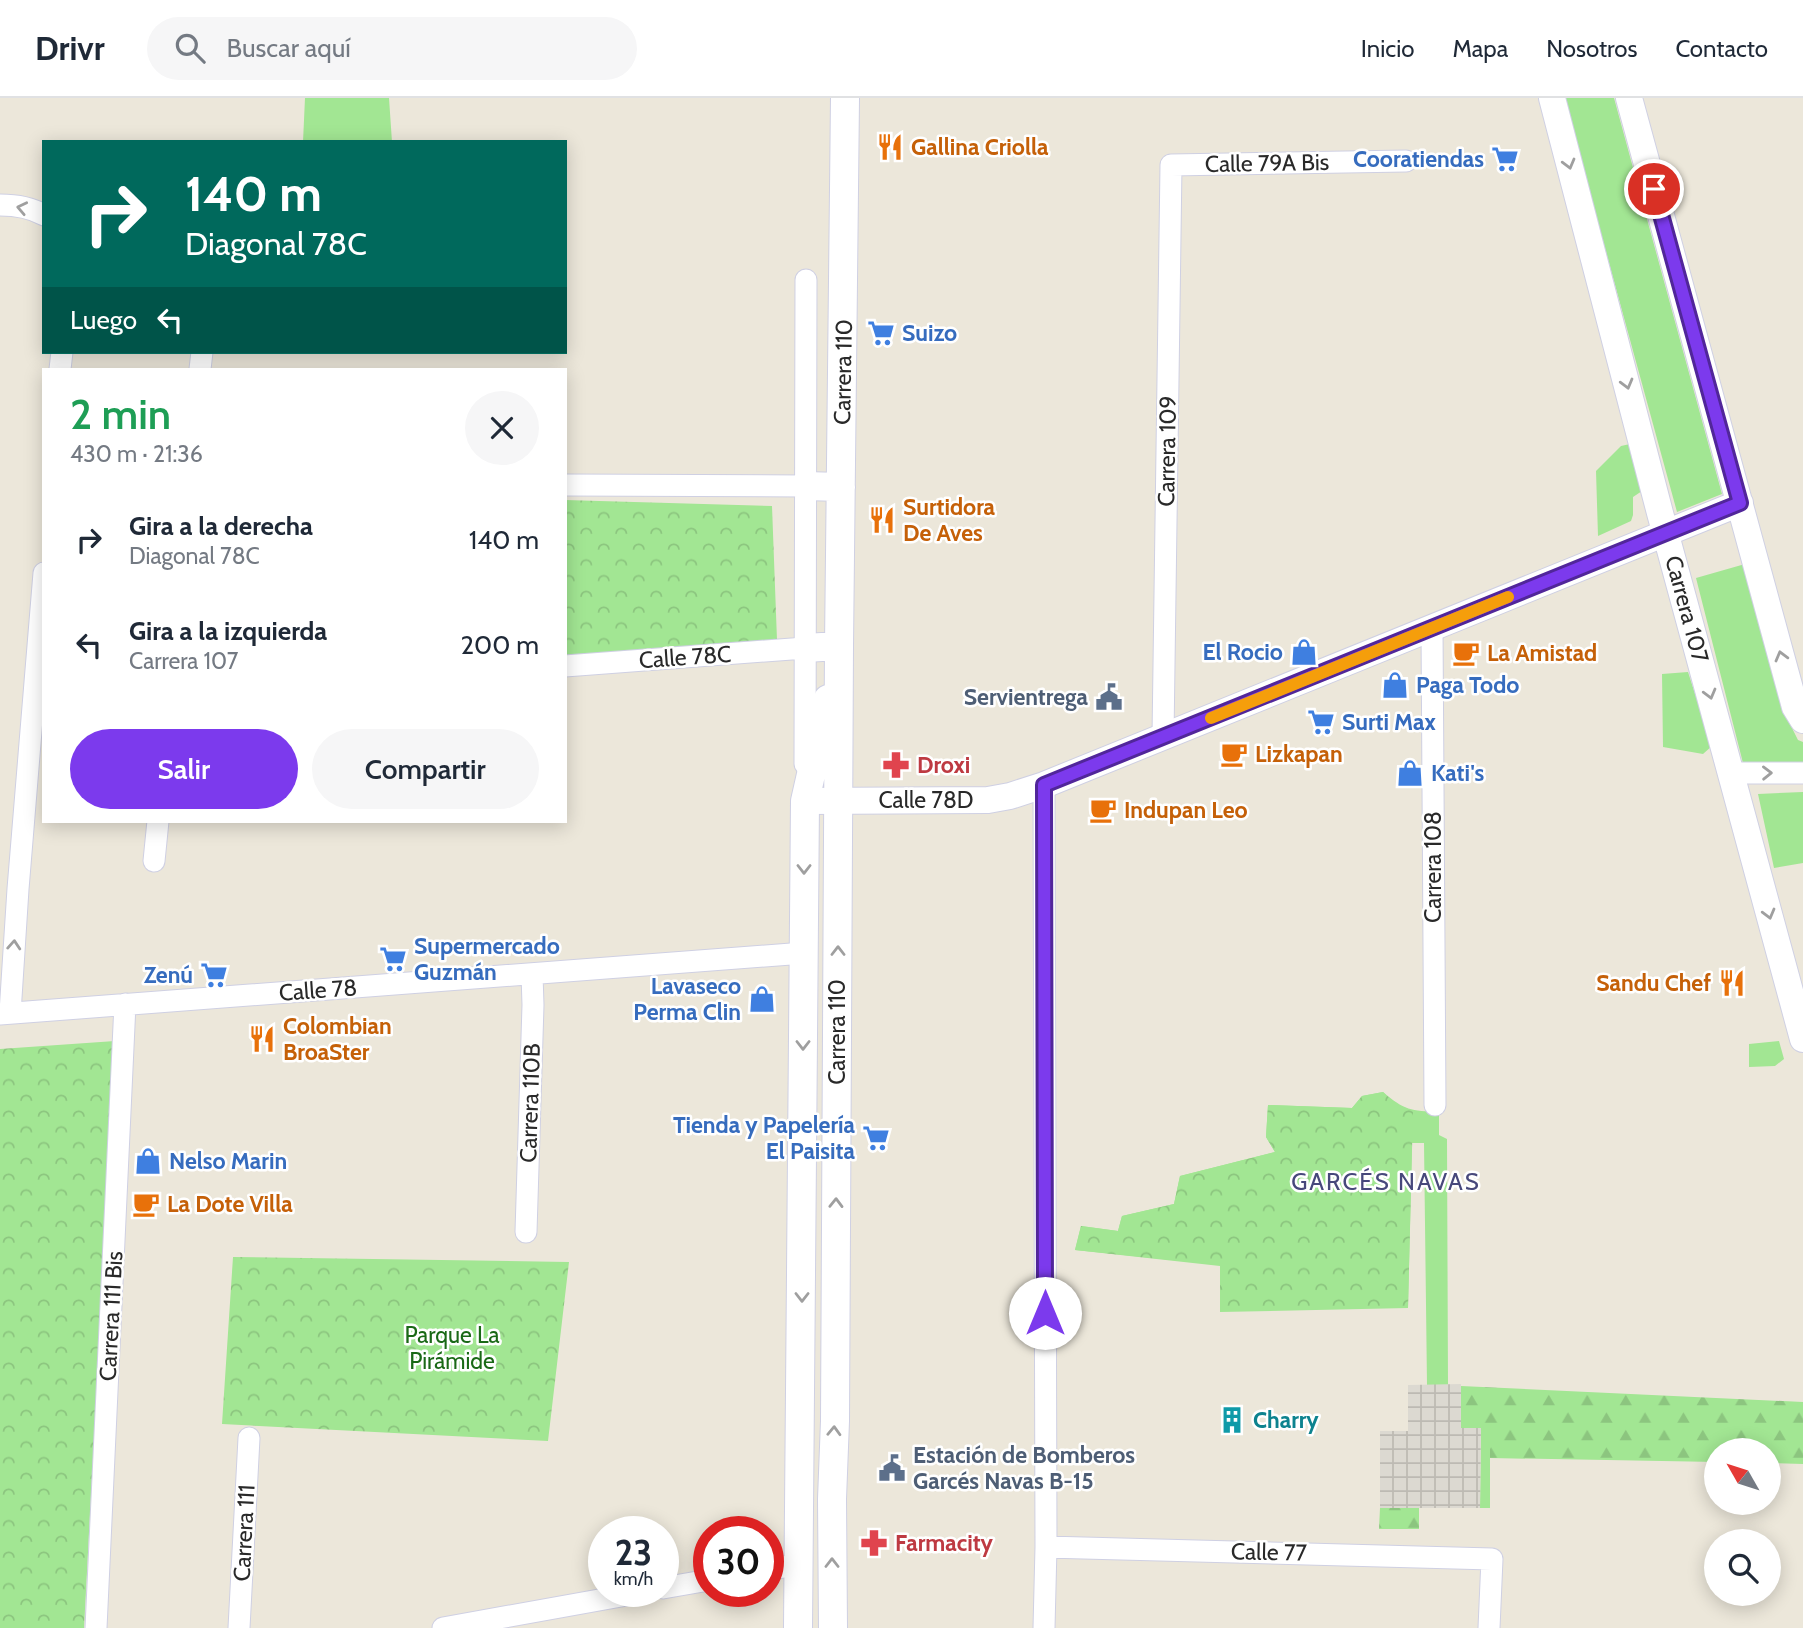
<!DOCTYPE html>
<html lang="es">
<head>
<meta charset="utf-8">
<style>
  body { margin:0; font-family:Cabin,sans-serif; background:#f6f6f7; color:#1f2937; height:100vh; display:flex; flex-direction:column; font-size:26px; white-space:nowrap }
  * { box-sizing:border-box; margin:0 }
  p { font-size:23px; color:#747a83 }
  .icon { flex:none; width:38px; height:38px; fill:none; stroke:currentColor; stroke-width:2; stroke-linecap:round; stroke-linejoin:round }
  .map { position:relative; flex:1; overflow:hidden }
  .sheet { position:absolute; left:42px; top:270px; width:525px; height:455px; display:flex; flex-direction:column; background:#fff; border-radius:0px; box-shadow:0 4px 18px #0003 }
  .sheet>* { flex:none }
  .top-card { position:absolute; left:42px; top:42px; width:525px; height:214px; border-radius:0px; box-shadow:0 4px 18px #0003; background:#00695c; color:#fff; overflow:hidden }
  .needle { width:46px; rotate:309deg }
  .controls { position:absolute; left:1704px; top:1340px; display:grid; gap:14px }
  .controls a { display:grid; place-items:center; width:77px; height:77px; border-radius:50%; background:#fff; box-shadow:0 4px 18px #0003; font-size:35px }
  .speed { position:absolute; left:588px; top:1418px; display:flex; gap:14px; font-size:35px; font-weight:700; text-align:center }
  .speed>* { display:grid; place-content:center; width:91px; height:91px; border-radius:50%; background:#fff; box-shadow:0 4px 18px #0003; line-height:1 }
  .speed small { font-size:18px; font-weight:400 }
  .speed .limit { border:10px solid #d22; background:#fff; color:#111 }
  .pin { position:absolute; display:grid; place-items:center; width:60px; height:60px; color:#fff; margin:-30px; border:4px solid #fff; border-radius:50%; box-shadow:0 2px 7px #0007 }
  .me { position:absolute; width:77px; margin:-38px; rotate:0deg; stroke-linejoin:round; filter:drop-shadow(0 0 5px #0008) }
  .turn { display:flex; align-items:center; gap:24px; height:147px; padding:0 28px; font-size:32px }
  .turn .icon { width:91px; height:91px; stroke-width:2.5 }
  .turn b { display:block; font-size:49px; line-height:60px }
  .then { display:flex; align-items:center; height:66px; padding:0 28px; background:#0003; gap:14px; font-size:26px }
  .round { display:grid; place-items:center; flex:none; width:74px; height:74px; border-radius:37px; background:#f6f6f7 }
  .headline { display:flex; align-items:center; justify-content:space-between; height:119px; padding:0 28px }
  h1 { font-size:42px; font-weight:600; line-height:52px; color:#1e9e55 }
  .cta { display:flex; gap:14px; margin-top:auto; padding:14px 28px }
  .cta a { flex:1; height:80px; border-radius:42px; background:#7c3aed; color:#fff; font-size:28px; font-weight:600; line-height:80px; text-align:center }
  .cta a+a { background:#f6f6f7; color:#1f2937 }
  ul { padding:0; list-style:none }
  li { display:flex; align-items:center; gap:21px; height:105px; padding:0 28px }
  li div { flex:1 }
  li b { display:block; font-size:26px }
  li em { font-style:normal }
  header { display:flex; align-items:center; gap:42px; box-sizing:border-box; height:98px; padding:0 35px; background:#fff; border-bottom:2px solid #e0e1e3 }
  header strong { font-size:33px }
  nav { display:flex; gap:38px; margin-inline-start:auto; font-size:24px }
  .search { width:490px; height:63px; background:#f6f6f7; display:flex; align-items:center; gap:18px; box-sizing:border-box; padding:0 24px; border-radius:38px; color:#747a83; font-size:26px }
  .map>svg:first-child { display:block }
</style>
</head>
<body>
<header>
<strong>Drivr</strong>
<div class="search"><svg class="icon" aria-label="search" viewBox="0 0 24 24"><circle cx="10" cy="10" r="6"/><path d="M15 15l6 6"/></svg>Buscar aquí</div>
<nav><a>Inicio</a><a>Mapa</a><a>Nosotros</a><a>Contacto</a></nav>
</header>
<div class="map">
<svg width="1803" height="1530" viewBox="0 0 1803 1530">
  <defs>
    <pattern id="forest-firs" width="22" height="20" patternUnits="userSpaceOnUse" patternTransform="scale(1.75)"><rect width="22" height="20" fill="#a2e693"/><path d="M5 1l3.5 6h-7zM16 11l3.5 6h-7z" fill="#8cc57f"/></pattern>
    <pattern id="park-crowns" width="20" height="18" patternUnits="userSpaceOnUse" patternTransform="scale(1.75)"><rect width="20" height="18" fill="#a2e693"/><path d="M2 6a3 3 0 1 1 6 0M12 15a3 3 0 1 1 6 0" fill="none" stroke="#8cc57f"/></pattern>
    <pattern id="plaza-grid" width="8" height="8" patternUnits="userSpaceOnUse" patternTransform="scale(1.75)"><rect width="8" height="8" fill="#dcd9d1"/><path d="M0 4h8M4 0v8" fill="none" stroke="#bdbab3"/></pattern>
  </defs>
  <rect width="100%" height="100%" fill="#ece7da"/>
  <path fill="#a2e693" d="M 305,0 L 389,0 L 392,44 L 303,44 Z
    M 1564,0 L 1614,0 L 1722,396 L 1677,414 Z
    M 1630,346 L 1642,393 L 1633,399 L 1633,417 L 1631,423 L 1598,438 L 1596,373 L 1621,348 Z
    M 1745,466 L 1792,630 L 1798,642 L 1803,644 L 1803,664 L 1743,665 L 1696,480 Z
    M 1688,574 L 1712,648 L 1703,656 L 1663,649 L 1662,576 Z
    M 1803,694 L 1803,765 L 1774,770 L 1758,696 Z
    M 1779,943 L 1784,961 L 1775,968 L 1749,969 L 1749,946 Z
    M 1383,994 C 1404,1012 1411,1013 1439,1014 L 1439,1037 L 1447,1041 L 1448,1287 L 1427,1287 L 1424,1045 L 1412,1045 L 1408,1210 L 1280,1049 L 1221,1173 L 1220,1167 L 1075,1152 L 1081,1128 L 1118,1133 L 1122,1118 L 1174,1106 L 1180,1078 L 1275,1054 L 1266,1039 L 1268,1007 L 1352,1010 L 1362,998 Z
    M 1481,1330 L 1490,1330 L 1490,1410 L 1480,1410 Z"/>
  <path fill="url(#forest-firs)" d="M 1461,1288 L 1803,1304 L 1803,1366 L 1769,1365 L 1769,1353 L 1717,1353 L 1717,1364 L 1490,1360 L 1490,1330 L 1461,1330 Z
    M 1380,1410 L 1419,1410 L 1419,1431 L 1379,1431 Z"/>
  <path fill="url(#park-crowns)" d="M 565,402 L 772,408 L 777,542 L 565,557 Z
    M 115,943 L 84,1530 L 0,1530 L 0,951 Z
    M 1383,994 L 1396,1006 L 1413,1013 L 1408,1210 L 1220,1214 L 1220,1168 L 1075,1152 L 1081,1128 L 1118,1133 L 1122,1118 L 1174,1106 L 1180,1078 L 1275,1054 L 1266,1039 L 1268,1007 L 1352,1010 L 1362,998 Z
    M 233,1159 L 569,1164 L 548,1343 L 222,1326 Z"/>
  <path fill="url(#plaza-grid)" d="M 1461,1286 L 1461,1330 L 1481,1330 L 1480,1410 L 1380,1410 L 1380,1333 L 1408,1333 L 1408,1287 Z"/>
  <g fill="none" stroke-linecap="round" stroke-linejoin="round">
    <defs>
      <path id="minor" d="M 0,107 C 15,107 30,109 44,117
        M 60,271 L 62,254
        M 200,271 L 202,254
        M 565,387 L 805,388
        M 1432,530 L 1435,1007
        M 565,568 L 805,550
        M 1163,639 L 1171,67 L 1406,63
        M 805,666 L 806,182
        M 1731,675 L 1803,675
        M 154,763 L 158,723
        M 10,915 L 18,791 L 44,475
        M 0,916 L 804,855
        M 526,1134 L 533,907 L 532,876
        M 1046,1449 L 1492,1461 L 1489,1530
        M 768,1471 L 799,1467
        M 663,1490 L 709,1482
        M 96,1530 L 125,906
        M 239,1530 L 249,1340
        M 443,1530 L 649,1493
        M 1044,1530 L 1046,1449 L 1044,687"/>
      <path id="tertiary" d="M 1552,0 L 1660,415 L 1803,941
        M 1629,0 L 1795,609 L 1803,622
        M 805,703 L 988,702 L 1010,698 L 1044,687 L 1740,405"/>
      <path id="secondary" d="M 805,388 L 841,389
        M 805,550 L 839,548
        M 798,1530 L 805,703 L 828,601
        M 833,1530 L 832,1401 L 835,1323 L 839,548 L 845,0"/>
    </defs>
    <use href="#minor" stroke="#cfd0e3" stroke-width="23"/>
    <use href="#tertiary" stroke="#cfd0e3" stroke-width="28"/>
    <use href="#secondary" stroke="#cfd0e3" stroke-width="30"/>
    <use href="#minor" stroke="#fff" stroke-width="21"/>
    <use href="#tertiary" stroke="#fff" stroke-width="26"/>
    <use href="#secondary" stroke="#fff" stroke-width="28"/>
  </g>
  <defs><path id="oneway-chevron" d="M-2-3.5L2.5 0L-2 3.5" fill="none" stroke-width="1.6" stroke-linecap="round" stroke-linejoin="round" transform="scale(1.75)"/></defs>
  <g stroke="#9f9f9f">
    <use href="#oneway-chevron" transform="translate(1569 66) rotate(75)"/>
    <use href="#oneway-chevron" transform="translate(22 110) rotate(-168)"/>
    <use href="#oneway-chevron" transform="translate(1627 286) rotate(75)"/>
    <use href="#oneway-chevron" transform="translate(1781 558) rotate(-105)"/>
    <use href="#oneway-chevron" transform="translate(1710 596) rotate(75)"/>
    <use href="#oneway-chevron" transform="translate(1767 675) rotate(-1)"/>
    <use href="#oneway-chevron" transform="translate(804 771) rotate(90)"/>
    <use href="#oneway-chevron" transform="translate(1769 816) rotate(75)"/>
    <use href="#oneway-chevron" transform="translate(14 847) rotate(-86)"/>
    <use href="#oneway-chevron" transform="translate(838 853) rotate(-90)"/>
    <use href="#oneway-chevron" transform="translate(803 947) rotate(90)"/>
    <use href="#oneway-chevron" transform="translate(836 1105) rotate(-89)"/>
    <use href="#oneway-chevron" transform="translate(802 1199) rotate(90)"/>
    <use href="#oneway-chevron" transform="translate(834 1333) rotate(-88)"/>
    <use href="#oneway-chevron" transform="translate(832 1465) rotate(-90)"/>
  </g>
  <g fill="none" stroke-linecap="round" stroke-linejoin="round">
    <defs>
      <path id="route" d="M 1045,1215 L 1044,687 L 1740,405 L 1654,91"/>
    </defs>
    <use href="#route" stroke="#51269a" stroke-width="18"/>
    <use href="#route" stroke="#7c3aed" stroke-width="12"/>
    <path stroke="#f59e0b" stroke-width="12" d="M 1211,620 L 1508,499"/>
  </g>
  <defs>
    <symbol id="restaurant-bare" viewBox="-9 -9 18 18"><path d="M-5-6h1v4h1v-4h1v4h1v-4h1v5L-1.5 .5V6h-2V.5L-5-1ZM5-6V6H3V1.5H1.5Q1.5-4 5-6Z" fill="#e8710a" stroke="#fff" stroke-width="2.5" paint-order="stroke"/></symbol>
    <symbol id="supermarket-bare" viewBox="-9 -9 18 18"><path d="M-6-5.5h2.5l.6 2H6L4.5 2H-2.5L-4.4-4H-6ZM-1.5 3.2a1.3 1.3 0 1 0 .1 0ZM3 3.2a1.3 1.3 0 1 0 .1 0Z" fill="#3f7fe0" stroke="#fff" stroke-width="2.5" paint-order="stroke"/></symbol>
    <symbol id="shop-bare" viewBox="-9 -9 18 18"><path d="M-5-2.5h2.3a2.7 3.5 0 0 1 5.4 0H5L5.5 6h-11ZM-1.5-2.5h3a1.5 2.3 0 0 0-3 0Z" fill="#3f7fe0" stroke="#fff" stroke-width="2.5" paint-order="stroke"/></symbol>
    <symbol id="cafe-bare" viewBox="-9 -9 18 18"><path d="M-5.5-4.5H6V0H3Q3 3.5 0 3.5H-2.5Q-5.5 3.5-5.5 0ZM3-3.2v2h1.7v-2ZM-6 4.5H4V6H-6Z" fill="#e8710a" stroke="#fff" stroke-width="2.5" paint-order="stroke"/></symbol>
    <symbol id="civic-bare" viewBox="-9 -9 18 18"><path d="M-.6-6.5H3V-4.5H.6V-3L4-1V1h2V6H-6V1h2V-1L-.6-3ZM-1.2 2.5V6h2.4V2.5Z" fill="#5c6f8a" stroke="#fff" stroke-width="2.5" paint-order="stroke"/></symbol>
    <symbol id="pharmacy-bare" viewBox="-9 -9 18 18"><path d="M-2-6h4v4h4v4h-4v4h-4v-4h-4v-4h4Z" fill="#e0444e" stroke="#fff" stroke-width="2.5" paint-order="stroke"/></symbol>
    <symbol id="building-bare" viewBox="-9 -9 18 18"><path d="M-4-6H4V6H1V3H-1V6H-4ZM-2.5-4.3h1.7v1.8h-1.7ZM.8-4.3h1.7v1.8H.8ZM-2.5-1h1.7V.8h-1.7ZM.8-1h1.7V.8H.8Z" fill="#0f9aa8" stroke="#fff" stroke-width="2.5" paint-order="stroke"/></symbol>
  </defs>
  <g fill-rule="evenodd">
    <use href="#restaurant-bare" x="871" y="30" width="38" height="38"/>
    <use href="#supermarket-bare" x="1486" y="42" width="38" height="38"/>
    <use href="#supermarket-bare" x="862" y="216" width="38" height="38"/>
    <use href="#restaurant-bare" x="863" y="403" width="38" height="38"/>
    <use href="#shop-bare" x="1285" y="535" width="38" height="38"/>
    <use href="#cafe-bare" x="1447" y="536" width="38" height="38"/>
    <use href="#shop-bare" x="1376" y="568" width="38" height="38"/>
    <use href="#civic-bare" x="1090" y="580" width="38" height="38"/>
    <use href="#supermarket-bare" x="1302" y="605" width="38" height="38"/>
    <use href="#cafe-bare" x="1215" y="637" width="38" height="38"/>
    <use href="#pharmacy-bare" x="877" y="648" width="38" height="38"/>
    <use href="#shop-bare" x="1391" y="656" width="38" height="38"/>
    <use href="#cafe-bare" x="1084" y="693" width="38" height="38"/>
    <use href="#supermarket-bare" x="374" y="842" width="38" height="38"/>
    <use href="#supermarket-bare" x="195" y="858" width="38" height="38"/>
    <use href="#restaurant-bare" x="1713" y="866" width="38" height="38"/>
    <use href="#shop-bare" x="743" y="882" width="38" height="38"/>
    <use href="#restaurant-bare" x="243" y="922" width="38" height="38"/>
    <use href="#supermarket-bare" x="857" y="1021" width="38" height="38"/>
    <use href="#shop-bare" x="129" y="1044" width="38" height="38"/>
    <use href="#cafe-bare" x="127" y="1087" width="38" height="38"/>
    <use href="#building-bare" x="1213" y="1303" width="38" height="38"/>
    <use href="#civic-bare" x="873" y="1351" width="38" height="38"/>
    <use href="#pharmacy-bare" x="855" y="1426" width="38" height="38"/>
  </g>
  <g text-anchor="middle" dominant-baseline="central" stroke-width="5" stroke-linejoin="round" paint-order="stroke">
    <g font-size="23" font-weight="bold" fill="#c56008" stroke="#fff" text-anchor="start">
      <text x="911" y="49">Gallina Criolla</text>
      <text x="903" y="409">Surtidora<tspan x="903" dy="26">De Aves</tspan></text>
      <text x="1487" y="555">La Amistad</text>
      <text x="1255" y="656">Lizkapan</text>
      <text x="1124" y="712">Indupan Leo</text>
      <text x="1711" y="885" text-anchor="end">Sandu Chef</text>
      <text x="283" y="928">Colombian<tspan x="283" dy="26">BroaSter</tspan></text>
      <text x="167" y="1106">La Dote Villa</text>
    </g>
    <g font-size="23" font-weight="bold" fill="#366cbe" stroke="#fff" text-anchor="start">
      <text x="1484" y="61" text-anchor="end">Cooratiendas</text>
      <text x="902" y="235">Suizo</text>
      <text x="1283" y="554" text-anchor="end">El Rocio</text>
      <text x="1416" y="587">Paga Todo</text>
      <text x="1342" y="624">Surti Max</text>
      <text x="1431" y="675">Kati's</text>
      <text x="414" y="848">Supermercado<tspan x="414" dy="26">Guzmán</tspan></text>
      <text x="193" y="877" text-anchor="end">Zenú</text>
      <text x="741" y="888" text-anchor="end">Lavaseco<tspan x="741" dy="26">Perma Clin</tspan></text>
      <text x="855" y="1027" text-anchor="end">Tienda y Papelería<tspan x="855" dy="26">El Paisita</tspan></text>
      <text x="169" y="1063">Nelso Marin</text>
    </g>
    <g font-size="23" fill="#292929" stroke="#fff">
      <text transform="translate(1267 65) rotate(-1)">Calle 79A Bis</text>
      <text transform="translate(843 274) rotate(-89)">Carrera 110</text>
      <text transform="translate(1167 353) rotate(-89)">Carrera 109</text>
      <text transform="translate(1687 511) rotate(75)">Carrera 107</text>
      <text transform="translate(685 559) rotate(-4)">Calle 78C</text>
      <text x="926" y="702">Calle 78D</text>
      <text transform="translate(1433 769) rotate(-90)">Carrera 108</text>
      <text transform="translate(318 892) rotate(-4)">Calle 78</text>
      <text transform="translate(837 934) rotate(-90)">Carrera 110</text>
      <text transform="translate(530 1005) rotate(-88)">Carrera 110B</text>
      <text transform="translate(111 1218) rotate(-87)">Carrera 111 Bis</text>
      <text transform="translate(244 1435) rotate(-87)">Carrera 111</text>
      <text transform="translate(1269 1454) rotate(1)">Calle 77</text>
    </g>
    <g font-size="23" font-weight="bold" fill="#4e5e75" stroke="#fff" text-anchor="end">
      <text x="1088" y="599">Servientrega</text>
      <text x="913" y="1357" text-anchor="start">Estación de Bomberos<tspan x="913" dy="26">Garcés Navas B-15</tspan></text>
    </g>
    <g font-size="23" font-weight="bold" fill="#be3a42" stroke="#fff" text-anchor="start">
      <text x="917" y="667">Droxi</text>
      <text x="895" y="1445">Farmacity</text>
    </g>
    <g font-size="23" fill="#1a6916" stroke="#fff">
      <text x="452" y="1237">Parque La<tspan x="452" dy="26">Pirámide</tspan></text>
    </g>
    <g font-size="23" font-weight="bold" fill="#0d838f" stroke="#fff" text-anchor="start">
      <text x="1253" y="1322">Charry</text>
    </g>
    <g font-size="24" letter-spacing="2" fill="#47487b" stroke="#fff">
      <text x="1386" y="1083">GARCÉS NAVAS</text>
    </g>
  </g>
</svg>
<div class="controls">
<a><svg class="needle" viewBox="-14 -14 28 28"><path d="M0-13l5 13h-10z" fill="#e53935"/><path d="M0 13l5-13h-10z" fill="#747a83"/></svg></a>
<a><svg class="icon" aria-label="search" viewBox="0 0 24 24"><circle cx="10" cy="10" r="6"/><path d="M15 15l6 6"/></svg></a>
</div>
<div class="speed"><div>23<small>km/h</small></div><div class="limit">30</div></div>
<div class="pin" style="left:1654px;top:91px;background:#d93025"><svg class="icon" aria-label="arrive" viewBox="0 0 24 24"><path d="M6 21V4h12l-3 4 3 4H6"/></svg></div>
<svg class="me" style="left:1045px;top:1215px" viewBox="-20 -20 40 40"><circle r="19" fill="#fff"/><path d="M0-13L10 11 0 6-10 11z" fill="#7c3aed"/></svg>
<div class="top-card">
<div class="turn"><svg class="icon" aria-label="right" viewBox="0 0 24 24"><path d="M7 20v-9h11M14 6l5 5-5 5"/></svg><div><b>140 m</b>Diagonal 78C</div></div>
<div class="then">Luego<svg class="icon" aria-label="left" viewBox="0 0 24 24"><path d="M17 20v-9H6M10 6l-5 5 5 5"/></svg></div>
</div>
<section class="sheet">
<div class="headline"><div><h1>2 min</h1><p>430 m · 21:36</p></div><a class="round"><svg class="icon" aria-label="close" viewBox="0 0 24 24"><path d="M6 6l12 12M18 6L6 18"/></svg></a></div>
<ul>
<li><svg class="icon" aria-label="right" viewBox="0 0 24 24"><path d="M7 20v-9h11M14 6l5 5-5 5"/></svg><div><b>Gira a la derecha</b><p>Diagonal 78C</p></div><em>140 m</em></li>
<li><svg class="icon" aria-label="left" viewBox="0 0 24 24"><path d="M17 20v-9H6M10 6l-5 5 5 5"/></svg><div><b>Gira a la izquierda</b><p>Carrera 107</p></div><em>200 m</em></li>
</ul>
<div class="cta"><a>Salir</a><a>Compartir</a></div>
</section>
</div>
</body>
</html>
